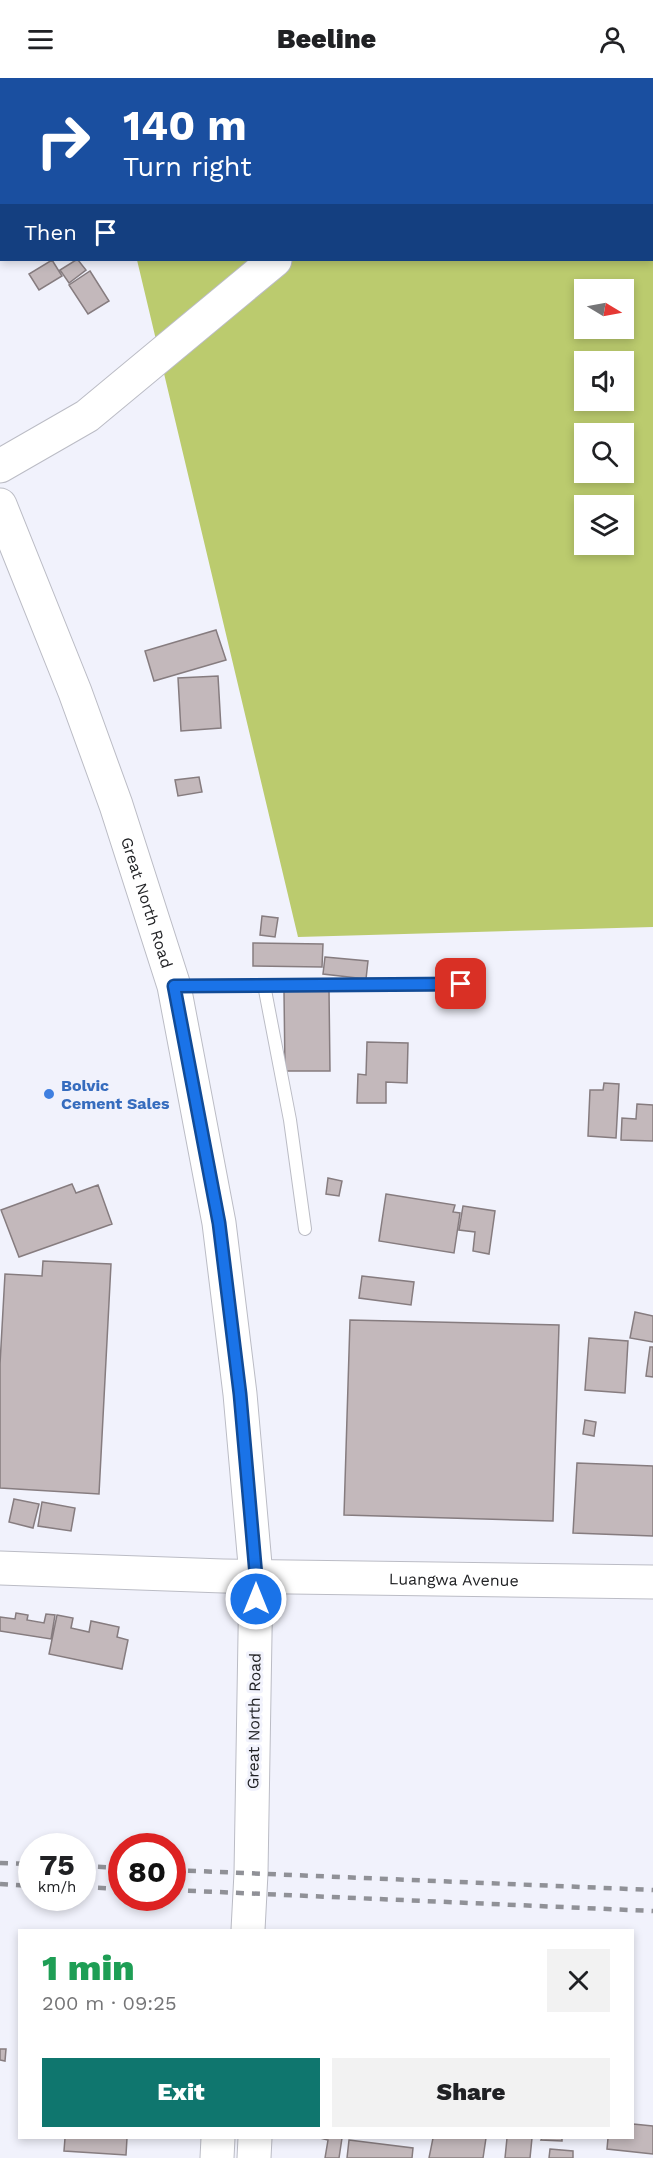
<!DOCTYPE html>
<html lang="en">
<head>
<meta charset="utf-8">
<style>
  body { margin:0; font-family:"Work Sans",sans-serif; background:#f2f2f2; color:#202124; height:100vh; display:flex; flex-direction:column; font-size:22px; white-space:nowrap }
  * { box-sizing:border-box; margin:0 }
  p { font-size:20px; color:#757577 }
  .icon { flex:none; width:33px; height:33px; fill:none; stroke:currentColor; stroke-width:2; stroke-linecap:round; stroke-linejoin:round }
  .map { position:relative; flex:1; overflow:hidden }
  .sheet { position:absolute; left:18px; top:1851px; width:616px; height:210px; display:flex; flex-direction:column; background:#fff; border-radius:0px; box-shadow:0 3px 9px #0003 }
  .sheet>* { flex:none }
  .guide { position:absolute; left:0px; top:0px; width:654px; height:183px; box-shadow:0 3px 9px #0003; background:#1a4fa0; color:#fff; overflow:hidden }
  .needle { width:39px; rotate:100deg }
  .buttons { position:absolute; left:574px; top:201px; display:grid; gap:12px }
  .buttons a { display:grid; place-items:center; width:60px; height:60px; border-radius:0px; background:#fff; box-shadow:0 3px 9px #0003; font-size:30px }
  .speed { position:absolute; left:18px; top:1755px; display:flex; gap:12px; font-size:30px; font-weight:700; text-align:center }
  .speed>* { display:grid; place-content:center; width:78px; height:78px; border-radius:50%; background:#fff; box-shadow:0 3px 9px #0003; line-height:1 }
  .speed small { font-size:15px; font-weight:400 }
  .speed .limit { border:9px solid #d22; background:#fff; color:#111 }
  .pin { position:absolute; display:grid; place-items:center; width:51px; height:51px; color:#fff; margin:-26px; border-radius:12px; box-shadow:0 3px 9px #0006 }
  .me { position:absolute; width:66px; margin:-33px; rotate:0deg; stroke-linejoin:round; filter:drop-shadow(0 0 4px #0008) }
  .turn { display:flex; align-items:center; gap:21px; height:126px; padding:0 24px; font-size:27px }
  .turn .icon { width:78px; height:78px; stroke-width:2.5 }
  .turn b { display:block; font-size:42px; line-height:51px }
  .then { display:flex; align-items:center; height:57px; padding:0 24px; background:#0003; gap:12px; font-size:22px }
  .round { display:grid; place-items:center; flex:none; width:63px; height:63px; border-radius:0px; background:#f2f2f2 }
  .headline { display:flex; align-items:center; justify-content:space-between; height:102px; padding:0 24px }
  h1 { font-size:36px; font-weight:800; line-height:45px; color:#1e9e55 }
  .button { display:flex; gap:12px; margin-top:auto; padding:12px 24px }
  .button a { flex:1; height:69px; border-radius:0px; background:#0f766e; color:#fff; font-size:24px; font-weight:800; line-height:69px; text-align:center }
  .button a+a { background:#f2f2f2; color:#202124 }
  header { display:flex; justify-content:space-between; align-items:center; height:78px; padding:0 24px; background:#fff; font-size:27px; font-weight:800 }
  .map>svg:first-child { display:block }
</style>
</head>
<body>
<header><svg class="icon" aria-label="menu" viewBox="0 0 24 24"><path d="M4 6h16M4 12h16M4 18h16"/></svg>Beeline<svg class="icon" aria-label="person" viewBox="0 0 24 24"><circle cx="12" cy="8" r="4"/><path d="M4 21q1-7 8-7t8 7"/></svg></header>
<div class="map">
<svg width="653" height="2080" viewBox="0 0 653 2080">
  <rect width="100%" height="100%" fill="#f1f2fc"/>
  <path fill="#bbcb6e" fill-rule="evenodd" d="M 94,0 L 653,0 L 653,849 L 298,859 L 137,182 L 652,182 L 652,2 ZM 585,212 L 624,212 L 624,250 L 585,250 ZM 585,284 L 624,284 L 624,322 L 585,322 ZM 585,356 L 624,356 L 624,394 L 585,394 ZM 585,428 L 624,428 L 624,466 L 585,466 Z"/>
  <path fill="#c3b8bb" stroke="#867c7f" stroke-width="1.5" d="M 52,182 L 62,198 L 39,212 L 29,196 Z
    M 76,182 L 78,182 L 86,192 L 69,205 L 60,192 Z
    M 90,193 L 109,223 L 88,236 L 69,207 Z
    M 216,552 L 226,582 L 154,603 L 145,573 Z
    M 218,598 L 221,650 L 181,653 L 178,600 Z
    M 199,699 L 202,714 L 178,718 L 175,702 Z
    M 262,838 L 278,840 L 275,859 L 260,857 Z
    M 253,865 L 323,866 L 322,889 L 253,888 Z
    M 325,879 L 368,883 L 366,901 L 323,896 Z
    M 329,912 L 330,993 L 285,993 L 284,913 Z
    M 367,964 L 408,965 L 407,1005 L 386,1004 L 386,1025 L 357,1025 L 358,996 L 366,997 Z
    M 604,1005 L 619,1006 L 616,1060 L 588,1058 L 590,1012 L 603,1012 Z
    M 637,1026 L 653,1027 L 653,1063 L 621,1062 L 622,1040 L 636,1041 Z
    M 328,1100 L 342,1103 L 339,1118 L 326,1116 Z
    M 72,1106 L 76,1115 L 98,1107 L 112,1146 L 19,1179 L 1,1132 Z
    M 386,1116 L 455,1127 L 453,1134 L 460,1135 L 454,1175 L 379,1163 Z
    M 463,1128 L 495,1133 L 489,1176 L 473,1173 L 475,1154 L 459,1152 Z
    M 43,1183 L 111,1186 L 99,1416 L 0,1410 L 0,1286 L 5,1196 L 42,1198 Z
    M 362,1198 L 414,1204 L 411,1227 L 359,1220 Z
    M 635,1234 L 653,1238 L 653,1264 L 630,1260 Z
    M 350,1242 L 559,1247 L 553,1443 L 344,1437 Z
    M 589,1260 L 628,1263 L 625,1315 L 585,1312 Z
    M 650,1269 L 653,1269 L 653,1299 L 646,1298 Z
    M 585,1342 L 596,1344 L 594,1358 L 583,1356 Z
    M 577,1385 L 653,1388 L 653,1458 L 573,1455 Z
    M 14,1421 L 39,1426 L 33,1450 L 9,1444 Z
    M 42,1424 L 75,1430 L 71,1453 L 38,1448 Z
    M 16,1535 L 28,1537 L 27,1542 L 44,1545 L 46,1536 L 55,1537 L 51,1561 L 0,1553 L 0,1539 L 15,1541 Z
    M 57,1537 L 73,1540 L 71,1550 L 89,1554 L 91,1543 L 119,1549 L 117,1559 L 128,1562 L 122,1591 L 49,1576 Z
    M 0,1971 L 6,1971 L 5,1983 L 0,1982 Z
    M 633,2046 L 653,2048 L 653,2076 L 607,2071 L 608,2060 L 633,2060 Z
    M 65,2060 L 127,2060 L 126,2077 L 64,2073 Z
    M 320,2060 L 342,2060 L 339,2080 L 325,2080 L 328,2062 Z
    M 433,2060 L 486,2060 L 483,2080 L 429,2080 Z
    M 507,2060 L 532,2060 L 530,2080 L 505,2080 Z
    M 542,2060 L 562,2060 L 562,2063 L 541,2062 Z
    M 349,2062 L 413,2070 L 412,2080 L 347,2080 Z
    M 550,2071 L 573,2073 L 573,2080 L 549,2080 Z"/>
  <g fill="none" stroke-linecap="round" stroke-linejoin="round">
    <defs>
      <path id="lane" d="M 264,907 L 290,1042 L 305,1151
        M 175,908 L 461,906"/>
      <path id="street" d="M 264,2 L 264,0"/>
      <g id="secondary">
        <path d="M 487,2 L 489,0"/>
        <path d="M 0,388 L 87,338 L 275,182"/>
        <path id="s1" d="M 0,1490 L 223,1498 L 653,1504"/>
      </g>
      <g id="highway">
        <path id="s2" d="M 0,427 L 75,614 L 116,727 L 174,908 L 219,1145 L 240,1316 L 256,1498 L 251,1795 L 248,1852"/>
        <path d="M 217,2080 L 218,2060"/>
        <path d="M 254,2080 L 255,2060"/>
      </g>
    </defs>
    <use href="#lane" stroke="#bbbcc5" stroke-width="14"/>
    <use href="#street" stroke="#bbbcc5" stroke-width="28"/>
    <use href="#secondary" stroke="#bbbcc5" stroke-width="35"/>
    <use href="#highway" stroke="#bbbcc5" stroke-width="35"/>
    <use href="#lane" stroke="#fff" stroke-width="12"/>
    <use href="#street" stroke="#fff" stroke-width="26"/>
    <use href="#secondary" stroke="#fff" stroke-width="33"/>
    <use href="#highway" stroke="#fff" stroke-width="33"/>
    <path stroke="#909197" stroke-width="4.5" stroke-dasharray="8 8" stroke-linecap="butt" d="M 0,1785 L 32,1786
      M 82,1788 L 122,1790
      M 172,1792 L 653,1812
      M 0,1806 L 32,1808
      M 82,1809 L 122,1811
      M 172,1812 L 653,1833"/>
  </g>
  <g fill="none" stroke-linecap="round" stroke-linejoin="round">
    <defs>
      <path id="route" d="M 256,1521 L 256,1498 L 240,1316 L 219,1145 L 174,908 L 461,906"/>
    </defs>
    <use href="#route" stroke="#114b97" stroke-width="15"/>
    <use href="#route" stroke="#1a73e8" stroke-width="10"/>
  </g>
  <circle fill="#3f7fe0" stroke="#f1f2fc" stroke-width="2" cx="49" cy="1016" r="6"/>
  <g text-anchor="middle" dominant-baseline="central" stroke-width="6" stroke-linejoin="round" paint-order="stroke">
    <g font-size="16" fill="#212225" stroke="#f1f2fc">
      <text stroke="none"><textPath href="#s2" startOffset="424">Great North Road</textPath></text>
      <text stroke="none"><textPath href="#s1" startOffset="454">Luangwa Avenue</textPath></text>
      <text transform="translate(254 1643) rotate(-89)">Great North Road</text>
    </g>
    <g font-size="16" font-weight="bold" fill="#366cbe" stroke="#f1f2fc" text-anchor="start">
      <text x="61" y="1007">Bolvic<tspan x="61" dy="18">Cement Sales</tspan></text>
    </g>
  </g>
</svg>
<div class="buttons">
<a><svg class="needle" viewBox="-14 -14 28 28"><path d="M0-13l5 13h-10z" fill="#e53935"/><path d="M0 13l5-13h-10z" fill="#757577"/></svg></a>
<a><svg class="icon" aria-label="sound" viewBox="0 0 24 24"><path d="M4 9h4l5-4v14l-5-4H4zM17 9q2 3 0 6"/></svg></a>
<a><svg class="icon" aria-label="search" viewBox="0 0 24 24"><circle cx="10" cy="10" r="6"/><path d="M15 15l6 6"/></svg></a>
<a><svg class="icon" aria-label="layers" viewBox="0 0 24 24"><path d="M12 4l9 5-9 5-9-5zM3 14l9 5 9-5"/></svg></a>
</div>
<div class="speed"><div>75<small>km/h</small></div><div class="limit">80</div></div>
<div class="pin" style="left:461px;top:906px;background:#d93025"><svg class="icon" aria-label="arrive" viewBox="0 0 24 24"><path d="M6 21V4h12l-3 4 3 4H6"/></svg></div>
<svg class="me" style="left:256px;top:1521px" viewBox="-20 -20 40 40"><circle r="17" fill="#1a73e8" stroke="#fff" stroke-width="3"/><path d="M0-11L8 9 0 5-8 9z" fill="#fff"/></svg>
<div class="guide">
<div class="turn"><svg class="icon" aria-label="right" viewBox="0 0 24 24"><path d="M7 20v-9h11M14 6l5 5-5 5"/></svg><div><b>140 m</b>Turn right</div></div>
<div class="then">Then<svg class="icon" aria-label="arrive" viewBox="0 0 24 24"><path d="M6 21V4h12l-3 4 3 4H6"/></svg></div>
</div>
<section class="sheet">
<div class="headline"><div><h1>1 min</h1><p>200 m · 09:25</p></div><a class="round"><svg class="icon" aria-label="close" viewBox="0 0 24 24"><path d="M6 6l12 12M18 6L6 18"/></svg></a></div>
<div class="button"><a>Exit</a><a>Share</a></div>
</section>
</div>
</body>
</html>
